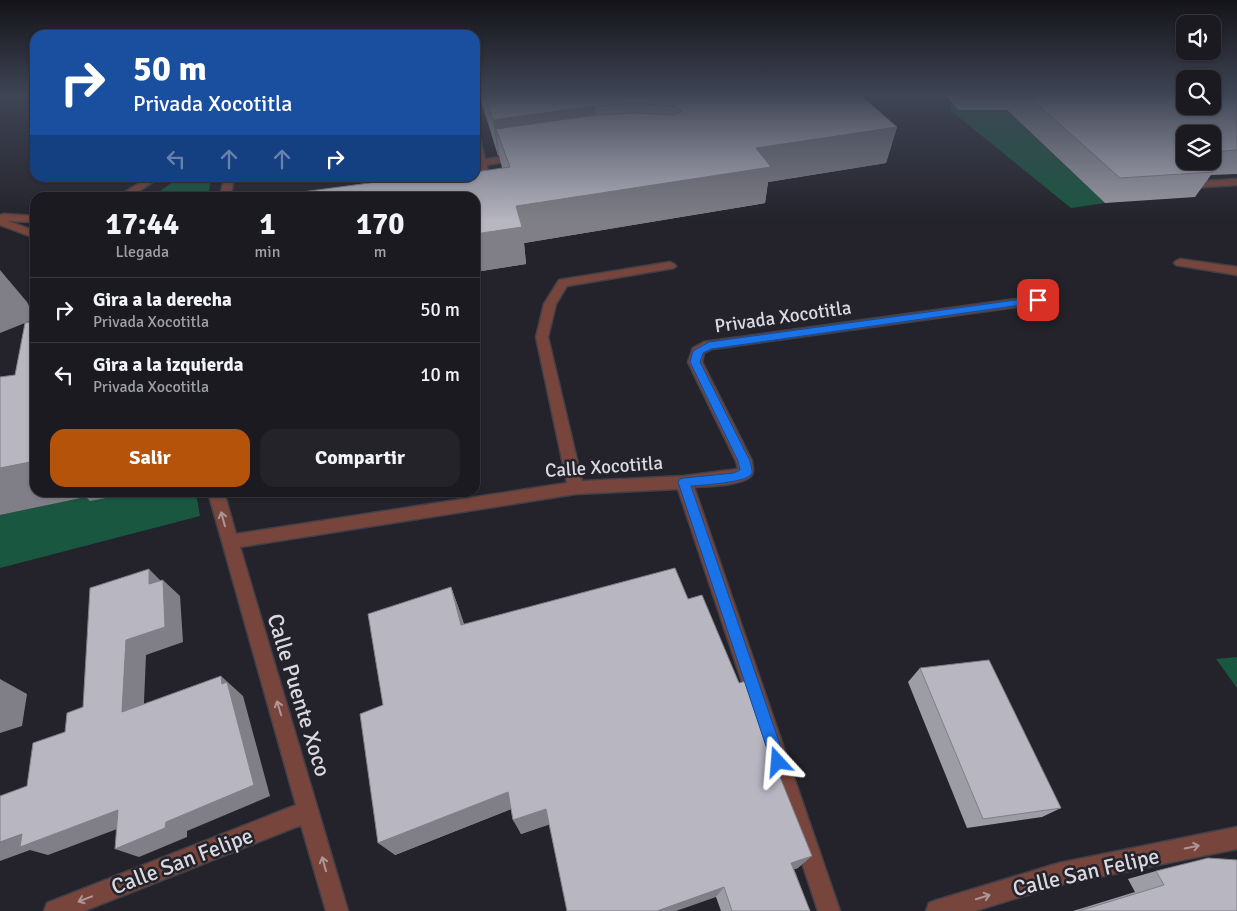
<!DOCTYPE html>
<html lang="es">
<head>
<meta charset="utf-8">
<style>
  body { margin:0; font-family:Signika,sans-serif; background:#242329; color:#f1f3f6; height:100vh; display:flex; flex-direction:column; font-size:19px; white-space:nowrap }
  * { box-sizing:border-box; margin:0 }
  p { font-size:16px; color:#a0a1a5 }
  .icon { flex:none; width:28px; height:28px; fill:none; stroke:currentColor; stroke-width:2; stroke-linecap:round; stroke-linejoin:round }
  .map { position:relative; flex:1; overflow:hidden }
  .side { position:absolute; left:30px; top:192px; width:450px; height:305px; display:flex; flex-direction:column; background:#1b1a20; border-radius:15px; box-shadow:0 1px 4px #0004,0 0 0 1px #39383e }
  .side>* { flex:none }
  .guide { position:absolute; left:30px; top:30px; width:450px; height:152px; border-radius:15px; box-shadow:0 1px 4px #0004,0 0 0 1px #39383e; background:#1a4fa0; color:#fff; overflow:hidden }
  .tools { position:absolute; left:1176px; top:15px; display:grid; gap:10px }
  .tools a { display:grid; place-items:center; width:45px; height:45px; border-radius:10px; background:#1b1a20; box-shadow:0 1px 4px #0004,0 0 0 1px #39383e; font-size:25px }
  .pin { position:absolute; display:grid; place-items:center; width:42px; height:42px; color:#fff; margin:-21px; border-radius:10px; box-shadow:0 2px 8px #0006 }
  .me { position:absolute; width:55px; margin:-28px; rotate:341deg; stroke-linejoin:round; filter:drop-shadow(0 0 4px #0008) }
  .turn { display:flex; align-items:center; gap:18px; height:105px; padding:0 20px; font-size:22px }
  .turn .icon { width:65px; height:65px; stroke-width:2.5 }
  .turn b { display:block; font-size:35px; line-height:42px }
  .lanes { display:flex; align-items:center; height:48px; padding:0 20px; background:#0003; justify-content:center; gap:25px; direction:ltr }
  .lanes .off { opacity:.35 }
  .eta { display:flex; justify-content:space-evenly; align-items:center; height:85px; text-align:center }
  .eta b { font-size:30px; font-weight:700; line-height:35px }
  .cta { display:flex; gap:10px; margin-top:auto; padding:10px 20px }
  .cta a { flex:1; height:58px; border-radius:15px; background:#b45309; color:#fff; font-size:20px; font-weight:700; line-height:58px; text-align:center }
  .cta a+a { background:#242329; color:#f1f3f6 }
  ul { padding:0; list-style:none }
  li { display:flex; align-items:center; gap:15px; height:65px; padding:0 20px; border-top:1px solid #39383e }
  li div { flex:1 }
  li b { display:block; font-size:19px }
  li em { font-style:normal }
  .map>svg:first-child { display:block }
</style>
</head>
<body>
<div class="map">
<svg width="1237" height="911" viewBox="0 0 1237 911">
  <rect width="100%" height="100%" fill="#24232b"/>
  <path fill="#1a5740" d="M 952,103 L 958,110 L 1005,110 L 1001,105 L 1105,203 L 1071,208 L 950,110 Z
    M 178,178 L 211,178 L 208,197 L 152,197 Z
    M 132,493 L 196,493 L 200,516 L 0,568 L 0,515 L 91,496 Z
    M 1237,657 L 1237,688 L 1216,659 Z"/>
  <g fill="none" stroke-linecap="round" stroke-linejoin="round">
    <defs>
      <path id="lane" d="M 519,154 L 524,157 L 522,159 L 481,166 L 476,163 L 481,160 Z"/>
      <path id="street" d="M 475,135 L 480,138 L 489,176 L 482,184 L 472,186 L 467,183 L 479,175 L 475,159 Z
        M 148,178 L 159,178 L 128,198 L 115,198 Z
        M 224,178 L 234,178 L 230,198 L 220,198 Z
        M 1237,179 L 1237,185 L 1188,188 L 1183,185 L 1188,182 Z
        M 4,214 L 35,216 L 35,222 L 8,221 L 35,231 L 35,238 L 0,225 L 0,215 Z
        M 1180,259 L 1237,267 L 1237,275 L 1176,265 L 1174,263 L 1176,261 Z
        M 670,262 L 674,264 L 676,266 L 674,268 L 567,286 L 556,304 L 548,337 L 582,481 L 684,476 L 738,469 L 736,461 L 688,362 L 693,348 L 704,342 L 1038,296 L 1044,300 L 1038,304 L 712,349 L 704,353 L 702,362 L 752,461 C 752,465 755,472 751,476 C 741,486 708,486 694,487 L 840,911 L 818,911 L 678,489 L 576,494 L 240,547 L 348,911 L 326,911 L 301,825 L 84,911 L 44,911 L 47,903 L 296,805 L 208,492 L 224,492 L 236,534 L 567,483 L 536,337 L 544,304 L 559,280 Z
        M 1237,827 L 1237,849 L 1059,885 L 975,911 L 926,911 L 929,903 L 937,900 L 1059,863 Z"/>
    </defs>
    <use href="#lane" stroke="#414048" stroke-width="3"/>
    <use href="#street" stroke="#414048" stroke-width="3"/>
    <use href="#lane" fill="#77453b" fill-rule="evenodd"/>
    <use href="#street" fill="#77453b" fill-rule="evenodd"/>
  </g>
  <path fill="#9d9da6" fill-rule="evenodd" d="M 479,94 L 859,94 L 897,127 L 886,163 L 768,182 L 765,203 L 524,243 L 526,264 L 475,272 L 475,178 L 502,168 L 499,155 L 498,156 Z
    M 945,94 L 1237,94 L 1237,174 L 1211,175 L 1195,197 L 1105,203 L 1007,110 L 958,110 ZM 1185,134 L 1212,134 L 1212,161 L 1185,161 Z
    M 451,587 L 460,612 L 464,624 L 688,599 L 739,683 L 768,749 L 798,868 L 794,869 L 810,911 L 721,911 L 716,897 L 549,824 L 521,834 L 511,809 L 395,855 L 383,705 Z
    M 920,668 L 1061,808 L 1042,817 L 967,828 L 908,682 Z
    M 1156,871 L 1237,911 L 1073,911 L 1135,892 L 1128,879 Z"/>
  <path fill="#807f87" d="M 595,106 L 596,141 L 496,129 L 499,155 L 498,156 L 493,120 Z
    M 897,127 L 886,163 L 768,182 L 765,203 L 524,243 L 526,264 L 475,272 L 475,234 L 516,206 L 756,148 Z
    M 0,270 L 27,302 L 35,317 L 35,319 L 0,333 Z
    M 35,461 L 35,492 L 132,493 L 90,501 L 86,497 L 0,515 L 0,468 Z
    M 149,569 L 163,583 L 163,580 L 180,596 L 183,642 L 146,655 L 143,725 L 122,712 L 126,640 L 149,584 Z
    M 451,587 L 460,612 L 470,649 L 461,625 Z
    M 221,676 L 243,696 L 270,796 L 187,831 L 187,837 L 139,857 L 115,849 L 166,822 L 222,684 Z
    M 0,679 L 27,694 L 22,726 L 0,733 Z
    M 775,737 L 764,756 L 765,740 Z
    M 508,792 L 516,807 L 395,855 L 378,843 Z
    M 546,809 L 551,824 L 521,834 L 513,820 Z
    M 118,810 L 141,820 L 48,855 L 30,850 L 0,861 L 0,842 L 22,834 Z
    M 812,856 L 798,868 L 779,874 L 791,863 Z
    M 724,887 L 716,897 L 676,911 L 657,911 Z"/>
  <path fill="#b7b6c1" stroke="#807f87" d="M 484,94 L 859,94 L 897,127 L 756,148 L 771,167 L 516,206 L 522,227 L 475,234 L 475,198 L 257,198 L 407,178 L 475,178 L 475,172 L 510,167 L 496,129 L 595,115 L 635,113 L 675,115 L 682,111 L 675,106 L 634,103 L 595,106 L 493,120 Z
    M 1026,94 L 1185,94 L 1185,106 L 1212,106 L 1212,94 L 1237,94 L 1237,150 L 1212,152 L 1212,134 L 1185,134 L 1185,161 L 1199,161 L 1213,172 L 1120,178 Z
    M 35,321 L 35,461 L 0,468 L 0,377 L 15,375 L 25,323 Z
    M 675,568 L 688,599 L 702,595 L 739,683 L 750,680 L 775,737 L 765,740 L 812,856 L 791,863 L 810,911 L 732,911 L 724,887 L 657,911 L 567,911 L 546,809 L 513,820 L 508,792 L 378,843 L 360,714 L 383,705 L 368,614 L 451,587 L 461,625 Z
    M 149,569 L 149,584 L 163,580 L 165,627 L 126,640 L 122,712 L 221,676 L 222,684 L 227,682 L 254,785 L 166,822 L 165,828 L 115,849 L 118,810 L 20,847 L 22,834 L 0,842 L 0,796 L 27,786 L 33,743 L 65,732 L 67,713 L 83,707 L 90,588 Z
    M 989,660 L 1061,808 L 983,819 L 920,668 Z
    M 1208,858 L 1237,860 L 1237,911 L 1079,911 L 1164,885 L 1156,871 Z"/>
  <defs><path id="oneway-shaft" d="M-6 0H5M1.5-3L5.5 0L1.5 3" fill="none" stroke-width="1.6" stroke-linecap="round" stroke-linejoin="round" transform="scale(1.25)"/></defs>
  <g stroke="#ad9695">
    <use href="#oneway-shaft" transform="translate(223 519) rotate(-105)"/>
    <use href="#oneway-shaft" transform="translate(279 708) rotate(-107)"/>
    <use href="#oneway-shaft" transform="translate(1192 847) rotate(-11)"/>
    <use href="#oneway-shaft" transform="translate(324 864) rotate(-106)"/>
    <use href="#oneway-shaft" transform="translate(983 897) rotate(-17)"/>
    <use href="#oneway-shaft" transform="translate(85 899) rotate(159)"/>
  </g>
  <linearGradient id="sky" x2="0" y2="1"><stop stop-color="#141318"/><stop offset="0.43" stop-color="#3f4555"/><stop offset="1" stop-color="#3f4555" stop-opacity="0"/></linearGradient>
  <rect width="1237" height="221" fill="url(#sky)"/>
  <path fill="#1a73e8" stroke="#114b97" d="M 1038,297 L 1043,300 L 1042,302 L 711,349 L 703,353 L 700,362 L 750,461 C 750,464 753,470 752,473 C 749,483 701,485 691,486 L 786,762 L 784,767 L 778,770 L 773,767 L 678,482 L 680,479 L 684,478 L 734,473 L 740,470 L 738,461 L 690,362 L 693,351 L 709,342 Z"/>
  <g text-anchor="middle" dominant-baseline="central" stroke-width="5" stroke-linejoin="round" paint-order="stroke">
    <g font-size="19" fill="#dad9df" stroke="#24232b">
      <text transform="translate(783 317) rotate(-8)">Privada Xocotitla</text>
      <text transform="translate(604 467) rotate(-4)">Calle Xocotitla</text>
    </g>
    <g font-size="22" fill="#dad9df" stroke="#24232b">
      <text transform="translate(299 695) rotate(73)">Calle Puente Xoco</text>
      <text transform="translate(182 861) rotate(-21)">Calle San Felipe</text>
      <text transform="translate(1086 872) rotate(-13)">Calle San Felipe</text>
    </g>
  </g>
</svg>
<div class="tools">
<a><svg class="icon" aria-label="sound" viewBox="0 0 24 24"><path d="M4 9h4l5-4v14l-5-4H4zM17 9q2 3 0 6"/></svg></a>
<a><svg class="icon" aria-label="search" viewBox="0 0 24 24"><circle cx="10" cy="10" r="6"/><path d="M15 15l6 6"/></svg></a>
<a><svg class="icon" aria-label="layers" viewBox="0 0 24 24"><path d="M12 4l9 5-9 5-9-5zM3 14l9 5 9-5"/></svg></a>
</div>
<div class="pin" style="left:1038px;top:300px;background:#d93025"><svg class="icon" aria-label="arrive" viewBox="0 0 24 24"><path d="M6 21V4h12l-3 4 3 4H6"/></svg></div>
<svg class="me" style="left:778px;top:762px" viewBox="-20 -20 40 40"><path d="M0-17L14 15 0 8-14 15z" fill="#1a73e8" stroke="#fff" stroke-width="4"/></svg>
<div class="guide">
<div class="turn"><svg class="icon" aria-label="right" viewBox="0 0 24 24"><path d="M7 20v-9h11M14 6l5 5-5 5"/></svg><div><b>50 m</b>Privada Xocotitla</div></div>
<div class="lanes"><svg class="icon off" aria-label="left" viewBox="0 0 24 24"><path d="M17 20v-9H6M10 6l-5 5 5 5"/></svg><svg class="icon off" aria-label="ahead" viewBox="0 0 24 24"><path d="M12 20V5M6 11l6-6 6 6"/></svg><svg class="icon off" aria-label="ahead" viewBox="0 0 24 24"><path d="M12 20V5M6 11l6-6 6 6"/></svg><svg class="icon" aria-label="right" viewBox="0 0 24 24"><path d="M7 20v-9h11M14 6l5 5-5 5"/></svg></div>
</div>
<section class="side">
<div class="eta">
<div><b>17:44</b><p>Llegada</p></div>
<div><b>1</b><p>min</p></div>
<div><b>170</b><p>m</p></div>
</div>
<ul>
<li><svg class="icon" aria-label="right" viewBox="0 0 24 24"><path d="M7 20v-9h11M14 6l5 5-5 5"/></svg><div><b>Gira a la derecha</b><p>Privada Xocotitla</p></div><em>50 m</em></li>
<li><svg class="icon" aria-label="left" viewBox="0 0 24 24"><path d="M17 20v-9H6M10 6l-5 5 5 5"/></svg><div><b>Gira a la izquierda</b><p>Privada Xocotitla</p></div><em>10 m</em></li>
</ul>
<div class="cta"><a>Salir</a><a>Compartir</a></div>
</section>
</div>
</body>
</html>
